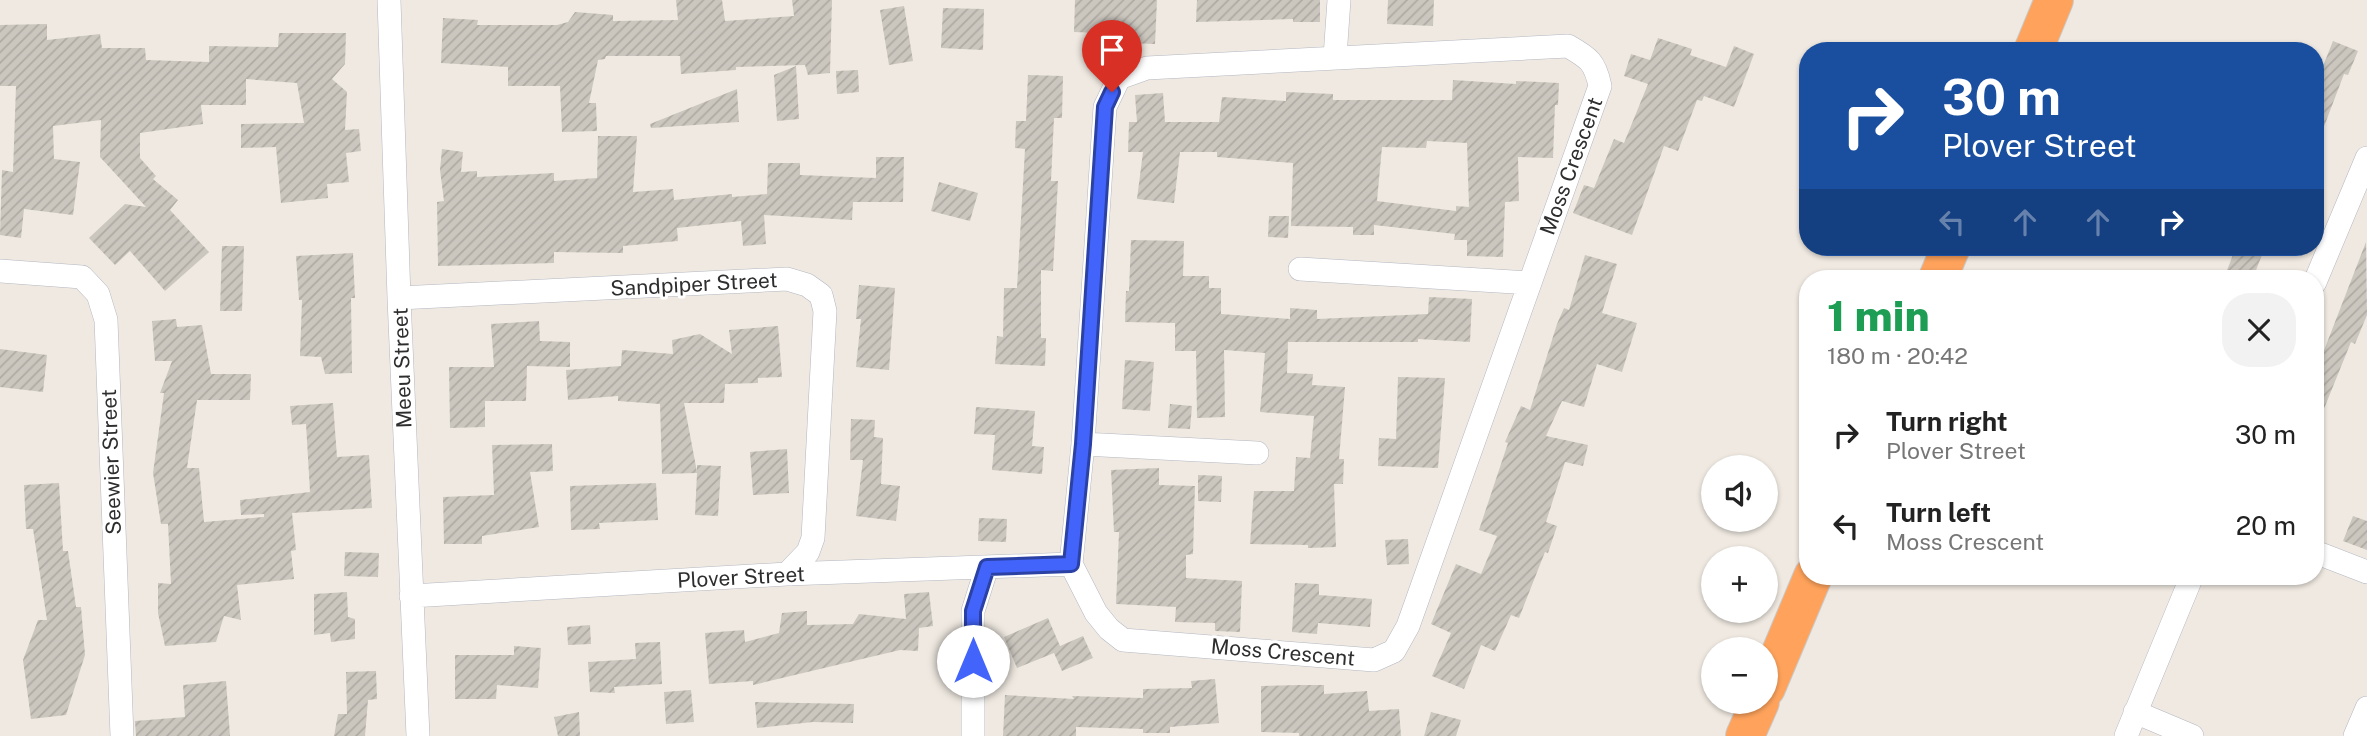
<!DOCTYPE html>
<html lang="en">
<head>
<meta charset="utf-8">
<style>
  body { margin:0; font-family:"Public Sans",sans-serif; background:#f2f2f2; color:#222; height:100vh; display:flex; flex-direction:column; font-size:26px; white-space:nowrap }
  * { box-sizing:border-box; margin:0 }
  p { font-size:23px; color:#767676 }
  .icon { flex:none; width:38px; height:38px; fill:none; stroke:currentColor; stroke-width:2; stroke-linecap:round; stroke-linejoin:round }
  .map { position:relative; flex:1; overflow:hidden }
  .sheet { position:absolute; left:1799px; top:270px; width:525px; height:315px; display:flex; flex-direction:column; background:#fff; border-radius:28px; box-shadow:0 2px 5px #0004 }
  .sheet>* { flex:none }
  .banner { position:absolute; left:1799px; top:42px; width:525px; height:214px; border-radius:28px; box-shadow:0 2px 5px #0004; background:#1a4fa0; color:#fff; overflow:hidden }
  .tools { position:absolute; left:1701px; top:455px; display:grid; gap:14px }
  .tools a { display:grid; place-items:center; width:77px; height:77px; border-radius:50%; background:#fff; box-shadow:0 2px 5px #0004; font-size:35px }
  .pin { position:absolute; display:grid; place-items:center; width:60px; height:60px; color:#fff; margin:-72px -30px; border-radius:50% 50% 50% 0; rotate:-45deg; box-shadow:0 0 7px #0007 }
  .pin .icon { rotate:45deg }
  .me { position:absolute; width:77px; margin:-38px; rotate:0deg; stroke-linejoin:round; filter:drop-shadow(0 0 5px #0008) }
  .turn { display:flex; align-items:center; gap:24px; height:147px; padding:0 28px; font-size:32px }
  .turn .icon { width:91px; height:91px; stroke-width:2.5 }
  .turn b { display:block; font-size:49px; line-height:60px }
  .lanes { display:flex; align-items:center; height:66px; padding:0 28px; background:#0003; justify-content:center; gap:35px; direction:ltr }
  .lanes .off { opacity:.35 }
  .round { display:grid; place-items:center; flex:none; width:74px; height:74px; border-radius:28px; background:#f2f2f2 }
  .headline { display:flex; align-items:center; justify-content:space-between; height:119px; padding:0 28px }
  h1 { font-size:42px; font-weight:800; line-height:52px; color:#1e9e55 }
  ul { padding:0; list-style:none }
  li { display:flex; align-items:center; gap:21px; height:91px; padding:0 28px }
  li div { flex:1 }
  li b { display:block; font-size:26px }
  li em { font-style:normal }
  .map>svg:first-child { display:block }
</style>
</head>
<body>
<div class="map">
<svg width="2367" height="736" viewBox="0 0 2367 736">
  <defs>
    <pattern id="building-hatch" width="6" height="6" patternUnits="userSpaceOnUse" patternTransform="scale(1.75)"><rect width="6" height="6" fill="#cbc7bf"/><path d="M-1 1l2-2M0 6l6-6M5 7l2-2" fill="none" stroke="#afaba4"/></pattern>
  </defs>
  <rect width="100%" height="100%" fill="#efe9e1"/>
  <path fill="url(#building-hatch)" fill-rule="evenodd" d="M 676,0 L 722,0 L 725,21 L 794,16 L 792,0 L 832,0 L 830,73 L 808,75 L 805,65 L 736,67 L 736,70 L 681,74 L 680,56 L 606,56 L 605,59 L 598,60 L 589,103 L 596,103 L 597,131 L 562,132 L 560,86 L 508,86 L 508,67 L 441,63 L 443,18 L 478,20 L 477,25 L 557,25 L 568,22 L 575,12 L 613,15 L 613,21 L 678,20 Z
    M 1075,0 L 1157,0 L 1155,44 L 1126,43 L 1126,34 L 1074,32 Z
    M 1197,0 L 1320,0 L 1320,22 L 1293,22 L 1293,19 L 1196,22 Z
    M 1388,0 L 1434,0 L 1433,26 L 1387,24 Z
    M 904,6 L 913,61 L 889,65 L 880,10 Z
    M 943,8 L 984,9 L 983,50 L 941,48 Z
    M 47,24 L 47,40 L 100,34 L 102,48 L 145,48 L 146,60 L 209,62 L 209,46 L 278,47 L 279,33 L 346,33 L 345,64 L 332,79 L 347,92 L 345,130 L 359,129 L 361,151 L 346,153 L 349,182 L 327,184 L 328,198 L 281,203 L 276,147 L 241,148 L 241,124 L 304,123 L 297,83 L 246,79 L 246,105 L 201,105 L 203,124 L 140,133 L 140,158 L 156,176 L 153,179 L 178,200 L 170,210 L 209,252 L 165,291 L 130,251 L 115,265 L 89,238 L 125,204 L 146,207 L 100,157 L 101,120 L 53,126 L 54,159 L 80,162 L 73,215 L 24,209 L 21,238 L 0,235 L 2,170 L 13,172 L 16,86 L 0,86 L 0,25 Z
    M 1658,38 L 1692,49 L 1690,55 L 1726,67 L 1734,46 L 1754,54 L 1734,107 L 1704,96 L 1702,101 L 1697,100 L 1678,151 L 1664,146 L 1632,235 L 1573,213 L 1584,185 L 1594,188 L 1614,139 L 1624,143 L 1648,84 L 1624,76 L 1631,54 L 1650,60 Z
    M 2333,41 L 2358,51 L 2348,75 L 2344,74 L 2317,145 L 2315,86 Z
    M 796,66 L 799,119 L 777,121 L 774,75 Z
    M 858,70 L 859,92 L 837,94 L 836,71 Z
    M 1028,75 L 1063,76 L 1062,118 L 1054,118 L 1051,181 L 1058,181 L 1053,271 L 1041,270 L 1041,338 L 1046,338 L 1045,366 L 995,364 L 997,336 L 1003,337 L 1004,288 L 1017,288 L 1025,149 L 1015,148 L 1016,121 L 1026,121 Z
    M 1453,80 L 1516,84 L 1516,81 L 1559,83 L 1558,105 L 1555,105 L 1553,158 L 1518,157 L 1519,201 L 1505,202 L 1503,257 L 1467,256 L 1467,240 L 1454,240 L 1455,234 L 1374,225 L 1374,235 L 1353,235 L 1353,227 L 1291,226 L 1293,163 L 1217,157 L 1217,152 L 1180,152 L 1174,203 L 1137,199 L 1143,152 L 1128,152 L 1129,122 L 1137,122 L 1135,95 L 1163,93 L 1165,122 L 1219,122 L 1222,97 L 1286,101 L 1286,92 L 1333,94 L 1333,100 L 1452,100 ZM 1427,141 L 1467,143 L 1469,207 L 1456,206 L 1456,211 L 1377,201 L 1382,147 L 1426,148 Z
    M 737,89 L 739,122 L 651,128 L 650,124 Z
    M 598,136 L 637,136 L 633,192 L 673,189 L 674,200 L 732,194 L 732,197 L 767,194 L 768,163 L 800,163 L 800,175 L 876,178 L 876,157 L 904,157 L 903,202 L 853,202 L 852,220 L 764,215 L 766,244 L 743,246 L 741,221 L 677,228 L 678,241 L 623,246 L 623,253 L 554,252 L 554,263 L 438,266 L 437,202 L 444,201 L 440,170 L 442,149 L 463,152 L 461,172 L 477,171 L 477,177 L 554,173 L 554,181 L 597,178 Z
    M 939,182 L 978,193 L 970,221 L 931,211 Z
    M 1269,216 L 1289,216 L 1288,238 L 1268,237 Z
    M 1131,240 L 1184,241 L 1183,276 L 1209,276 L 1209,288 L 1221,288 L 1221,314 L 1290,319 L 1290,308 L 1317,310 L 1317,319 L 1428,314 L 1429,297 L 1472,299 L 1470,342 L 1418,339 L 1418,342 L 1288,342 L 1287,373 L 1313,374 L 1312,385 L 1345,387 L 1339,459 L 1344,459 L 1343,484 L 1334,484 L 1336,547 L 1308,548 L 1308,545 L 1250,544 L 1254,491 L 1294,491 L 1296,457 L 1310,458 L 1314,416 L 1260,412 L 1265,353 L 1224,350 L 1225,417 L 1197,418 L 1196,351 L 1175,351 L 1175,323 L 1125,322 L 1126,291 L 1129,291 Z
    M 2366,242 L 2367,315 L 2355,344 L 2351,342 L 2315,431 L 2315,350 L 2323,353 Z
    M 222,246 L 244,246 L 242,311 L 220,311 Z
    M 2236,247 L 2265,247 L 2253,278 L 2224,278 Z
    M 353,253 L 355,298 L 351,298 L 352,373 L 325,374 L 321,357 L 300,356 L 302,300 L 299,300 L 296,256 Z
    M 1585,255 L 1617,264 L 1602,313 L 1637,323 L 1622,372 L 1597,364 L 1584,407 L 1562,401 L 1546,436 L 1588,445 L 1583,466 L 1565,462 L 1546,522 L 1557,526 L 1548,553 L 1545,552 L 1519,618 L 1511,615 L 1495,651 L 1481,645 L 1464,689 L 1432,676 L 1451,633 L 1431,624 L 1456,564 L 1481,574 L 1497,536 L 1479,530 L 1508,443 L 1505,442 L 1521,406 L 1530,410 L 1557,324 L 1564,308 L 1569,310 Z
    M 859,285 L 895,288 L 889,370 L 856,367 L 861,319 L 856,319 Z
    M 176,319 L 177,327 L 202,325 L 211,374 L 251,374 L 250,400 L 197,400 L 187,468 L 199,468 L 204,522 L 264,517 L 264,514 L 241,515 L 240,500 L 310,492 L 306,424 L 292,425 L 290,406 L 333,403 L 337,457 L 369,455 L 372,508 L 292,513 L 296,550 L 291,551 L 294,579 L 237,585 L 241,620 L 224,616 L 216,642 L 165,646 L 158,613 L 158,583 L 171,584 L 168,524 L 161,524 L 153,473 L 164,393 L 160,393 L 172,361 L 155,361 L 152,321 Z
    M 539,321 L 540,341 L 570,342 L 570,367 L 527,366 L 526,401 L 485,401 L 485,427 L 450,428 L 449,367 L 494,367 L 491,324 Z
    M 778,326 L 782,377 L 758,378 L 758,383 L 725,384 L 724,403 L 684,403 L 697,472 L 697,465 L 721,466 L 718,516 L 695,515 L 697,473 L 662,474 L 660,404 L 618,401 L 618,396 L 568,400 L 566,370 L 621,366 L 622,350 L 673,354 L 672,340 L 700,334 L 732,354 L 729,330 Z
    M 0,349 L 47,355 L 43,392 L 0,387 Z
    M 1125,360 L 1154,362 L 1150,411 L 1122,409 Z
    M 1398,377 L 1445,378 L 1438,468 L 1378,466 L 1379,438 L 1396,439 Z
    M 1170,404 L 1192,406 L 1190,429 L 1168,428 Z
    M 976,407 L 1035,411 L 1032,446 L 1044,447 L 1042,474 L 992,470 L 995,435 L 974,434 Z
    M 851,419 L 875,420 L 874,437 L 883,438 L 881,484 L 900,486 L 896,521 L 856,516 L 863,460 L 850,460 Z
    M 552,444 L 553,471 L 530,472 L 539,527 L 482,536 L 482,544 L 444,544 L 443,497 L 494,495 L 492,445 Z
    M 787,449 L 789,493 L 753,495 L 750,452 Z
    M 1159,468 L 1159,485 L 1195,486 L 1193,554 L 1186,555 L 1186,578 L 1242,581 L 1240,632 L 1215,631 L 1215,623 L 1175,622 L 1176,607 L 1116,604 L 1119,532 L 1114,532 L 1111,470 Z
    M 1198,475 L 1222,476 L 1221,502 L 1198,501 Z
    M 59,483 L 63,551 L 68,551 L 76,607 L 81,607 L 85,655 L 66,715 L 31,719 L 23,660 L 38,620 L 47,620 L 33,529 L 26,529 L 24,485 Z
    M 656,483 L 658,520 L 599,523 L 600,529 L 571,530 L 570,486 Z
    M 2353,516 L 2367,521 L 2367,550 L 2343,541 Z
    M 979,518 L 1007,519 L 1006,542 L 978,541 Z
    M 1408,539 L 1409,564 L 1387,565 L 1385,540 Z
    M 345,552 L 379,553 L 378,577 L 344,576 Z
    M 1295,583 L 1319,584 L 1319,595 L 1372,599 L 1370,627 L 1318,623 L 1317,634 L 1292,632 Z
    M 347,592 L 348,617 L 355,619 L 355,639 L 331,642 L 330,633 L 314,635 L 314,594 Z
    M 929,592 L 933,626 L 919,628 L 918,651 L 900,650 L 753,685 L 753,681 L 709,684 L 705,633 L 744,630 L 745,642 L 779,633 L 782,613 L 807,611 L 807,625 L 853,624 L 859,614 L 906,619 L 904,594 Z
    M 1048,618 L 1060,646 L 1083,636 L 1093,658 L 1062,671 L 1054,653 L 1017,668 L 1004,637 Z
    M 590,625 L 591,644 L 568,645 L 567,627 Z
    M 660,642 L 662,684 L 614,687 L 615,693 L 590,692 L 588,662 L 636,659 L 635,643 Z
    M 514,646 L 541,648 L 538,688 L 497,685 L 496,699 L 455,699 L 455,655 L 514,655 Z
    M 376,671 L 377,699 L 368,700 L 365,736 L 334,736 L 338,714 L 347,714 L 346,672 Z
    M 1215,679 L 1219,723 L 1170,727 L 1170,733 L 1143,733 L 1143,729 L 1076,727 L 1076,736 L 1003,736 L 1005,695 L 1074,699 L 1072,696 L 1143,698 L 1143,689 L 1192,688 L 1191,681 Z
    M 226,681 L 230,736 L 136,736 L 135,721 L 185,717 L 183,685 Z
    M 1299,685 L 1324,685 L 1324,694 L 1367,691 L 1369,711 L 1399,709 L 1401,736 L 1299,736 L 1299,733 L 1261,732 L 1261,686 Z
    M 691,690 L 694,722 L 666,724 L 664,692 Z
    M 755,702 L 854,704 L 853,723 L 813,722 L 757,728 Z
    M 579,712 L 580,736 L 558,736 L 554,717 Z
    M 1431,712 L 1461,720 L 1456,736 L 1424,736 Z"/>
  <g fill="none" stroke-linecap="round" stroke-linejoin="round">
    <defs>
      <path id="street" d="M 389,0 L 399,298 L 418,736
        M 1568,46 C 1589,58 1595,62 1600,86 L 1408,626 L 1394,651 L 1374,660 L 1123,640 L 1109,629 L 1096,613 L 1071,564 L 1083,444 L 1105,107 L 1119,78 L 1147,68 Z
        M 1335,57 L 1339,0
        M 1300,269 L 1530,283
        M 0,271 L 82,277 L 98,294 L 106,320 L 122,736
        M 2315,282 L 2367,158
        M 399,298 L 787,279 L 807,285 L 821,295 L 825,311 L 813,538 L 808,552 L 787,574
        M 1083,444 L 1257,453
        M 2315,552 L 2367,572
        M 411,596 L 787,574 L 1071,564
        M 2135,712 L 2192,736
        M 973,736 L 973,611 L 987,567
        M 2126,736 L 2192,576
        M 2355,736 L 2367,708"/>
      <path id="highway" d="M 2033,51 L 2054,0
        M 1938,278 L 1951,247
        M 1766,688 L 1813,576
        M 1745,736 L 1760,702"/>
    </defs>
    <use href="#street" stroke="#b4b7c1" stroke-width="24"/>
    <use href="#highway" stroke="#c9c9c9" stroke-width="40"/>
    <use href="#street" stroke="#fff" stroke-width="23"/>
    <use href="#highway" stroke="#ffa35c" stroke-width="38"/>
  </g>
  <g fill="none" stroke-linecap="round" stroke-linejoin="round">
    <defs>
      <path id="route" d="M 973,661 L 973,611 L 987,567 L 1071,564 L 1083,444 L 1105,107 L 1112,92"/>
    </defs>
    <use href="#route" stroke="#2b41a3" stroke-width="18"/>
    <use href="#route" stroke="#4264fb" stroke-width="12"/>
  </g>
  <g text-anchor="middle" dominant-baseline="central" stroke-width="6" stroke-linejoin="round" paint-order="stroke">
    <g font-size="21" fill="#2e2e2e" stroke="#fff">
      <text transform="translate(1571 166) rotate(-70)">Moss Crescent</text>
      <text transform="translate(694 284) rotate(-3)">Sandpiper Street</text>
      <text transform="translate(402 368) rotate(-92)">Meeu Street</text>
      <text transform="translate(111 462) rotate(-92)">Seewier Street</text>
      <text transform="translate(741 577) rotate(-3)">Plover Street</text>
      <text transform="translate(1283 652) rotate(5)">Moss Crescent</text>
    </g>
  </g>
</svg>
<div class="tools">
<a><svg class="icon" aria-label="sound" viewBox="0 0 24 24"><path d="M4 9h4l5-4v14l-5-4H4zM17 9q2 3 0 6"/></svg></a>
<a>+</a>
<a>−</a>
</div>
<div class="pin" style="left:1112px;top:92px;background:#d93025"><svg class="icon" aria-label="arrive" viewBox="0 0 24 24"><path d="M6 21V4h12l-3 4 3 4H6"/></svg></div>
<svg class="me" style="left:973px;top:661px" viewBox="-20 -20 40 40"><circle r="19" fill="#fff"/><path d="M0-13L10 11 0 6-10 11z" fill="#4264fb"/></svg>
<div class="banner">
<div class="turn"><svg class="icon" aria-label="right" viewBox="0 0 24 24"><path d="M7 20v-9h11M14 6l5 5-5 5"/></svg><div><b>30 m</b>Plover Street</div></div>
<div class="lanes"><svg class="icon off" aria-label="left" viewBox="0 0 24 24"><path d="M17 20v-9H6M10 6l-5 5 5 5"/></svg><svg class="icon off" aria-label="ahead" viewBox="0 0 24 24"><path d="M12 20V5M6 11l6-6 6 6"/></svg><svg class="icon off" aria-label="ahead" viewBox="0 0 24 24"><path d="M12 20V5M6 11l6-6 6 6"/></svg><svg class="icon" aria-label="right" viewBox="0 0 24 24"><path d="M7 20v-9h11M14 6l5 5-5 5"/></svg></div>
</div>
<section class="sheet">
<div class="headline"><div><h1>1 min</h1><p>180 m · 20:42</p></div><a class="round"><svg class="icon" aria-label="close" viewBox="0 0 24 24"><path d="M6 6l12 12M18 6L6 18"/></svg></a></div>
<ul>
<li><svg class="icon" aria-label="right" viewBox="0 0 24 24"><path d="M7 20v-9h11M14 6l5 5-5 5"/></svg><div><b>Turn right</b><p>Plover Street</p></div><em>30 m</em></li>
<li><svg class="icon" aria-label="left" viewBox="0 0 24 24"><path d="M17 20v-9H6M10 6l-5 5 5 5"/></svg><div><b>Turn left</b><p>Moss Crescent</p></div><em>20 m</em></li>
</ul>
</section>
</div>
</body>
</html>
